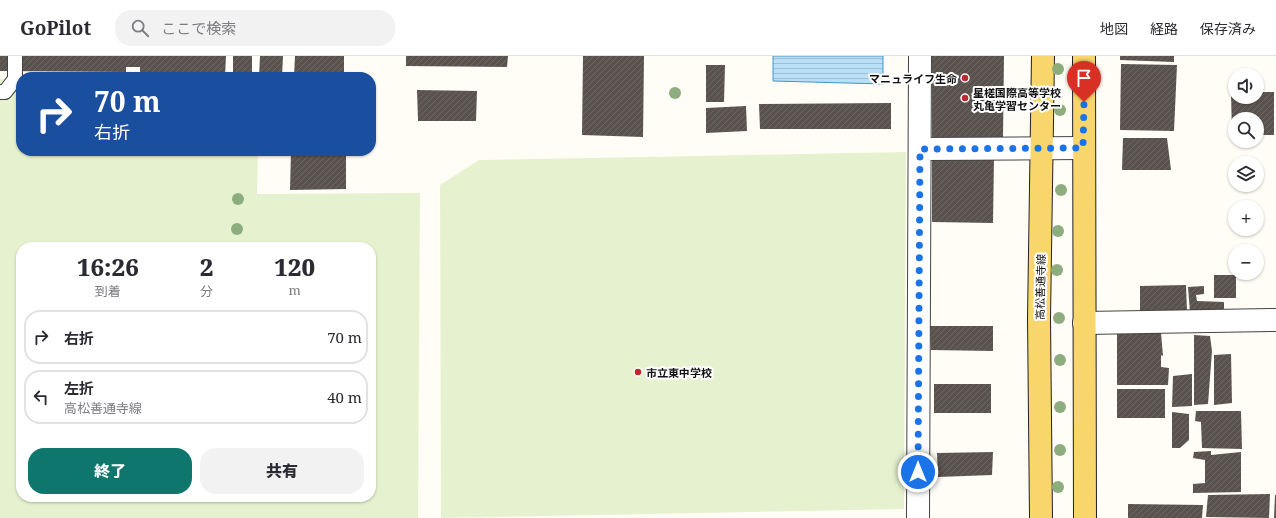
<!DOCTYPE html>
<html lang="ja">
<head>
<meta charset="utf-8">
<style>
  body { margin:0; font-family:"Noto Serif","Noto Sans JP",serif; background:#f2f2f3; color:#2b2b33; height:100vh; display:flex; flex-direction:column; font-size:15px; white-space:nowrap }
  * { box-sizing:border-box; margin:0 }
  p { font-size:13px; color:#7c7c81 }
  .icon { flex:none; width:22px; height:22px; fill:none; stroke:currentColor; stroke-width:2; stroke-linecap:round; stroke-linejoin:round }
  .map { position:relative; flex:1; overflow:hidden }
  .details { position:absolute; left:16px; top:186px; width:360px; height:260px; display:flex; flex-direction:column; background:#fff; border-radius:16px; box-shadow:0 1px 3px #0004 }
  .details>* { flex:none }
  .top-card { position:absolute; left:16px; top:16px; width:360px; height:84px; border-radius:16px; box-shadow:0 1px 3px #0004; background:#1a4fa0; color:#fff; overflow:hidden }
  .buttons { position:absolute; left:1228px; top:12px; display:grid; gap:8px }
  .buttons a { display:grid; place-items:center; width:36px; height:36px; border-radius:50%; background:#fff; box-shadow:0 1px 3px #0004; font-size:20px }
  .pin { position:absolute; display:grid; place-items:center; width:34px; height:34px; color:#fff; margin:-41px -17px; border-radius:50% 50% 50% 0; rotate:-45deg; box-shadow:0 0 4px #0007 }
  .pin .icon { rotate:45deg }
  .me { position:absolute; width:44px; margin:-22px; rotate:0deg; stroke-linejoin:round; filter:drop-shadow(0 0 3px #0008) }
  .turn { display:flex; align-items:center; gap:14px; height:84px; padding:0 12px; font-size:18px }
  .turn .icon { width:52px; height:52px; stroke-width:2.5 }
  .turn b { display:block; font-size:28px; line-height:34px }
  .eta { display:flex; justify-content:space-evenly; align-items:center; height:68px; text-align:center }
  .eta b { font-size:24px; font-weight:800; line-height:28px }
  .action { display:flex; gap:8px; margin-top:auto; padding:8px 12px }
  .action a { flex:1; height:46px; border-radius:16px; background:#0f766e; color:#fff; font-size:16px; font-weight:800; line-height:46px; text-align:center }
  .action a+a { background:#f2f2f3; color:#2b2b33 }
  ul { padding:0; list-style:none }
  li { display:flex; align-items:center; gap:12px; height:54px; margin:0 8px 6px; padding:0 4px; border:2px solid #e1e1e2; border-radius:16px }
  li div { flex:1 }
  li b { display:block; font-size:15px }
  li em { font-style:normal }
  header { display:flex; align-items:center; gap:24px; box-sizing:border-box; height:56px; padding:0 20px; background:#fff; border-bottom:1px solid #e1e1e2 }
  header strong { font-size:19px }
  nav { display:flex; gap:22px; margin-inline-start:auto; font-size:14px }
  .search { width:280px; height:36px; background:#f2f2f3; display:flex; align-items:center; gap:10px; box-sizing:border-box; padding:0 14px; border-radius:16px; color:#7c7c81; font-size:15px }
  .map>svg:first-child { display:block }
</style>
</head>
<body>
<header>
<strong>GoPilot</strong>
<div class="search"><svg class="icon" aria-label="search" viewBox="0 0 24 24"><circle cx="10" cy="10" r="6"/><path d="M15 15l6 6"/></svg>ここで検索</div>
<nav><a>地図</a><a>経路</a><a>保存済み</a></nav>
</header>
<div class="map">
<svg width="1276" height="462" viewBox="0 0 1276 462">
  <defs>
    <pattern id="water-rules" width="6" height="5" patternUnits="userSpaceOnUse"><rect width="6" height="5" fill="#b9e0f7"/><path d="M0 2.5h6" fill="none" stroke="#9ebfd3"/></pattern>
    <pattern id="building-hatch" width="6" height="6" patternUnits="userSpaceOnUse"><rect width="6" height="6" fill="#5a524d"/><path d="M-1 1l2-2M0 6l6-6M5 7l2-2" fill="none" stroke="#6d6662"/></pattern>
  </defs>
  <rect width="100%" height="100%" fill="#fffdf5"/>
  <path fill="#e6f2cf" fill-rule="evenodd" d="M 0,23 L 21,23 L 21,95 L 258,95 L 257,138 L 420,137 L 418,462 L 0,462 ZM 21,191 L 371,191 L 371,441 L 21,441 Z
    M 906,96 L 904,453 L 441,462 L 440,129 L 479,104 Z"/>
  <path fill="url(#water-rules)" stroke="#3f96cf" d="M 773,0 L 883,0 L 883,28 L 773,25 Z"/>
  <path fill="url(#building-hatch)" d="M 0,0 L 226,0 L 225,21 L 140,20 L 140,11 L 126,11 L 126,16 L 0,15 Z
    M 233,0 L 252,0 L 252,21 L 233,21 Z
    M 260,0 L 283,0 L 282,21 L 259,21 Z
    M 295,0 L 344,0 L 344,21 L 294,21 Z
    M 406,0 L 508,0 L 507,11 L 406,10 Z
    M 583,0 L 644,0 L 643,81 L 582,79 Z
    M 932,0 L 1004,0 L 1003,81 L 932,82 Z
    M 1120,0 L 1174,0 L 1174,6 L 1120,4 Z
    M 1121,8 L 1177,9 L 1174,75 L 1120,74 Z
    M 706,9 L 725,9 L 724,46 L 706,46 Z
    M 417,34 L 477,35 L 476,65 L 418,65 Z
    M 1257,36 L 1274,36 L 1274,79 L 1257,79 L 1257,63 L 1235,63 L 1235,80 L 1232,80 L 1231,37 L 1235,37 L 1235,41 L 1257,41 Z
    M 891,47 L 891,73 L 760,73 L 759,48 Z
    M 746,50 L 747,75 L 706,77 L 706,52 Z
    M 1123,82 L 1167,82 L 1171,114 L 1122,114 Z
    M 291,95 L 346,95 L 346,133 L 290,134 Z
    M 994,102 L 993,167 L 932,166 L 932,103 Z
    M 1214,219 L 1236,219 L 1236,242 L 1214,242 Z
    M 1186,229 L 1187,256 L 1140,258 L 1140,230 Z
    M 1204,230 L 1204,238 L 1196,239 L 1197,245 L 1224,246 L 1224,255 L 1190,256 L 1188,231 Z
    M 930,270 L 993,270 L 993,295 L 931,294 Z
    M 1117,276 L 1161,277 L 1163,300 L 1161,299 L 1161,311 L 1169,312 L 1168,329 L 1117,329 Z
    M 1194,279 L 1210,280 L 1212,295 L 1208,348 L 1194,349 Z
    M 1231,298 L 1232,347 L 1214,349 L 1214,299 Z
    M 1192,318 L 1192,350 L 1172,351 L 1173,320 Z
    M 934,328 L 991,328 L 991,357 L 934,357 Z
    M 1117,333 L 1165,333 L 1165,362 L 1117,362 Z
    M 1196,355 L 1241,355 L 1242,393 L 1202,392 L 1201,366 L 1195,365 Z
    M 1172,356 L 1189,358 L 1189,384 L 1180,392 L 1172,392 Z
    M 1211,395 L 1211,399 L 1241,396 L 1241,436 L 1193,437 L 1193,428 L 1205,427 L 1205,404 L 1193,402 L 1194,396 Z
    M 993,396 L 992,419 L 938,421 L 937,397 Z
    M 1270,438 L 1269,462 L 1206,461 L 1208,439 Z
    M 1275,439 L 1276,439 L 1276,462 L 1274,462 Z
    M 1128,448 L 1203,449 L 1202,462 L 1128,462 Z"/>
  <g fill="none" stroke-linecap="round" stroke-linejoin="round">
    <defs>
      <path id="service" d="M 0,36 L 5,36 L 15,23 L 15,0"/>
      <path id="minor" d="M 920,93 L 1083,92
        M 1084,267 L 1276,264
        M 918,462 L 920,0"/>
      <path id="primary" d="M 1084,0 L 1085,462
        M 1041,462 L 1039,262 L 1043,0"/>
    </defs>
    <use href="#service" stroke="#444" stroke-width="16"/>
    <use href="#minor" stroke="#444" stroke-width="24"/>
    <use href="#primary" stroke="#222" stroke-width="24"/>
    <use href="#service" stroke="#fff" stroke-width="14"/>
    <use href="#minor" stroke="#fff" stroke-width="22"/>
    <use href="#primary" stroke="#f9d66b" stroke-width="22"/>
  </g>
  <g fill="#8dad7f">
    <circle cx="1058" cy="13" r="6"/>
    <circle cx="675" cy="37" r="6"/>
    <circle cx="1060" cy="54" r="6"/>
    <circle cx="1061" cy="134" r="6"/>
    <circle cx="238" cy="143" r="6"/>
    <circle cx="237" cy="173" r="6"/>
    <circle cx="1058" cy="175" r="6"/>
    <circle cx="1057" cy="214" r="6"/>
    <circle cx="1059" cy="262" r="6"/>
    <circle cx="1060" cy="304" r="6"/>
    <circle cx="1060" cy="351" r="6"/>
    <circle cx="1060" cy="394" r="6"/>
    <circle cx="1058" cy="431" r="6"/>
  </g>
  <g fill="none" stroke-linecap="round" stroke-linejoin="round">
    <path stroke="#1a73e8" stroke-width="7" stroke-dasharray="0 12.6" d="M 918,416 L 920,93 L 1083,92 L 1084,46"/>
  </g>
  <g fill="#c4262e" stroke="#fff" stroke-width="1.5">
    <circle cx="965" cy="22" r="4"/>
    <circle cx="965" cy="42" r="4"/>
    <circle cx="638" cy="316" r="4"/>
  </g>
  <g text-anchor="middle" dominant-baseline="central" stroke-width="4" stroke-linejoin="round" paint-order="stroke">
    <g font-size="11" font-weight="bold" fill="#111" stroke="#fff" text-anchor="start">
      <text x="957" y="22" text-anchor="end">マニュライフ生命</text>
      <text x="973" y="36">星槎国際高等学校<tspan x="973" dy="13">丸亀学習センター</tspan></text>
      <text x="646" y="316">市立東中学校</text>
    </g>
    <g font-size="11" fill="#111" stroke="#fff">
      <text transform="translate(1040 231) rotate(-89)">高松善通寺線</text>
    </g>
  </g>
</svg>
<div class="buttons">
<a><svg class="icon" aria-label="sound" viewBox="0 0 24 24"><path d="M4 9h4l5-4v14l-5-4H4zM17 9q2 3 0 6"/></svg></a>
<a><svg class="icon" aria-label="search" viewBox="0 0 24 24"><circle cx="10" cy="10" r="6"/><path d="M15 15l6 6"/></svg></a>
<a><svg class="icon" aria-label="layers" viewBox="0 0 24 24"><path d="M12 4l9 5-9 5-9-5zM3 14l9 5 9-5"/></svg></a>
<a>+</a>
<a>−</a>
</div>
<div class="pin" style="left:1084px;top:46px;background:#d93025"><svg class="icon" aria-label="arrive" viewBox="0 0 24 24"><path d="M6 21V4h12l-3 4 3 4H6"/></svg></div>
<svg class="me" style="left:918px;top:416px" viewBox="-20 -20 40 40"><circle r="17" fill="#1a73e8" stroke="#fff" stroke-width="3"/><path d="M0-11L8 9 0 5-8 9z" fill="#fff"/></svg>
<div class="top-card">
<div class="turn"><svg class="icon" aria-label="right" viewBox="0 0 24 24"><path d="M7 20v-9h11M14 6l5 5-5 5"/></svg><div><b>70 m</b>右折</div></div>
</div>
<section class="details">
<div class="eta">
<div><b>16:26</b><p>到着</p></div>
<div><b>2</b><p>分</p></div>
<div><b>120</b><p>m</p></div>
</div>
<ul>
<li><svg class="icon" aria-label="right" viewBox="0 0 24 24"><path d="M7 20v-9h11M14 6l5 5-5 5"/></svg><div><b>右折</b></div><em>70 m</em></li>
<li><svg class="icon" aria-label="left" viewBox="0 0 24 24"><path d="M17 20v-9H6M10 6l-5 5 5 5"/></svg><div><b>左折</b><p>高松善通寺線</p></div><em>40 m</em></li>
</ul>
<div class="action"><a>終了</a><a>共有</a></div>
</section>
</div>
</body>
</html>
